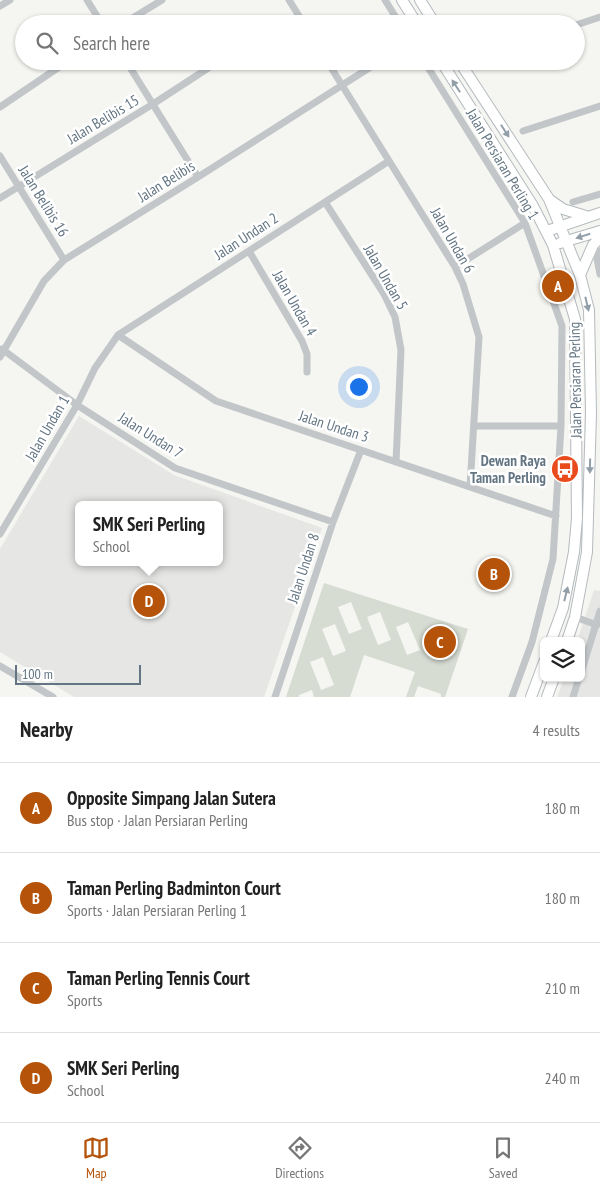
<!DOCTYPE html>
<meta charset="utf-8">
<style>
:root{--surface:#fff;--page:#f2f2f2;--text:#222;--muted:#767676;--line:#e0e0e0;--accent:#b45309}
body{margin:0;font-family:"PT Sans Narrow",sans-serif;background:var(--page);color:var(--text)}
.controls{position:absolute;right:15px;bottom:15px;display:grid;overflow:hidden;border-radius:8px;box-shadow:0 1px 4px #0004}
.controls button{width:45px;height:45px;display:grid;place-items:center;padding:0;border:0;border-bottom:1px solid var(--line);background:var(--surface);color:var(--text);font:25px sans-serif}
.scale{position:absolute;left:15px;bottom:12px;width:126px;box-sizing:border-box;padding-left:5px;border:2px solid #637583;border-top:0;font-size:14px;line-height:18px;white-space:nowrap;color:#637583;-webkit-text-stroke:4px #fff;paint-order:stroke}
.you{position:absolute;left:358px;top:386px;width:18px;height:18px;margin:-12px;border:4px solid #fff;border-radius:50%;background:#1a73e8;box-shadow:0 0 0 8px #1a73e833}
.badge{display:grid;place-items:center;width:32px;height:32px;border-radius:50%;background:var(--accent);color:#fff;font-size:16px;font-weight:700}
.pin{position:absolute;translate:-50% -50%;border:2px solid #fff;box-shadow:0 1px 5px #0006}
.popup{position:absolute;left:75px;top:501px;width:148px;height:65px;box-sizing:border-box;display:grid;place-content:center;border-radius:8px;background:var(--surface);filter:drop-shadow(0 1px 4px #0005);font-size:16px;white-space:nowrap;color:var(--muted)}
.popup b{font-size:19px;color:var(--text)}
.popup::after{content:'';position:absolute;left:50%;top:100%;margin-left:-10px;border:10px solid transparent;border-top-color:var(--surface)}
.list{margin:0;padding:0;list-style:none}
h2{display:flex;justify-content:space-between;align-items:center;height:65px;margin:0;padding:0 20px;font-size:21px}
h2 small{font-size:16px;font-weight:400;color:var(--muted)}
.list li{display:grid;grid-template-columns:32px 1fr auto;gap:15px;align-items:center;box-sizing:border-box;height:90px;padding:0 20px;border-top:1px solid var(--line)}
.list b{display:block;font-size:19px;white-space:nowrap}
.list p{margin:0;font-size:16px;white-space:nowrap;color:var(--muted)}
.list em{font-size:16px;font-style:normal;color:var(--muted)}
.icon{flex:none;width:28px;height:28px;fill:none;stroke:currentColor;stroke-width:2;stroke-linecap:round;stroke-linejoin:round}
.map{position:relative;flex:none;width:600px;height:697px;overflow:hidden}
.search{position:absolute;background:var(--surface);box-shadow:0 1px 4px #0004;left:15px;right:15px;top:15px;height:55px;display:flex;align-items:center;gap:12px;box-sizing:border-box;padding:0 18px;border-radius:28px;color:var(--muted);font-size:19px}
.sheet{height:425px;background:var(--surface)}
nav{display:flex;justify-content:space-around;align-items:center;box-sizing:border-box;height:70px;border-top:1px solid var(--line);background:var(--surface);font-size:14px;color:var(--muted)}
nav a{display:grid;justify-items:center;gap:2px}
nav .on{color:var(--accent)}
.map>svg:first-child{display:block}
</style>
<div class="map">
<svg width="600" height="697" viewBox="0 0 600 697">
<rect width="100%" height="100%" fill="#f5f5f1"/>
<path fill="#e6e7e5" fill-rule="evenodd" d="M 79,416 L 174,475 L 322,528 L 264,697 L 74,697 L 0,652 L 0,549 ZM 79,505 L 219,505 L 219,562 L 79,562 Z
M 594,590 L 600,591 L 600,697 L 557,697 L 564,678 L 581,678 L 581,641 L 577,641 Z"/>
<path fill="#d6dcd2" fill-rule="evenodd" d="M 324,583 L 468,629 L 445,697 L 441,697 L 441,694 L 418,686 L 414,697 L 406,697 L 415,672 L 364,655 L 350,697 L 314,697 L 312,690 L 299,695 L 299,697 L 286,697 ZM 351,602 L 362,629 L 349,634 L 338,607 ZM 380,612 L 391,640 L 378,645 L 367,617 ZM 408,622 L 420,650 L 407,655 L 396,627 ZM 335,624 L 346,651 L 333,656 L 322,629 ZM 323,657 L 334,685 L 321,690 L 310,662 Z"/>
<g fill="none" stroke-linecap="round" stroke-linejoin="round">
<defs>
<path id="secondary" d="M 402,0 L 417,24
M 420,0 L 435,24
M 441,61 L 533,206 L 553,245 L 575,319 L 577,518 L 574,552 L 563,608 L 551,641
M 459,61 L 549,199 L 580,275 L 589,310 L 591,413 L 587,552 L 575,617 L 567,641
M 550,200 L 563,209 L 586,216
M 547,231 L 600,213
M 560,243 L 600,231
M 580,275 L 593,245 L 600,238
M 531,697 L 544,662
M 547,697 L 554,678"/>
</defs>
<use href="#secondary" stroke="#b4babe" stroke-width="12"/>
<path stroke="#c2c6c9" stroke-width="7" d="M 87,0 L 102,24
M 289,0 L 304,24
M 385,0 L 400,24
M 0,6 L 10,0
M 131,19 L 162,0
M 576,25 L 600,17
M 126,61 L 198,177
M 327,61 L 455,267 L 463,284 L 479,337 L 470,487
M 424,61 L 525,223 L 562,326 L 561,426 L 553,559 L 532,642 L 512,697
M 0,107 L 68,61
M 523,131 L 600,106
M 0,156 L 64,260
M 0,198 L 153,104 L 219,61
M 325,202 L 384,294 L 395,317 L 401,350 L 396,462
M 573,202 L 600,194
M 249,251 L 302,341 L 307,354 L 307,372
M 600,251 L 596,254 L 600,274
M 455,267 L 525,223
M 118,335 L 216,401 L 556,516
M 2,349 L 77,405 L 175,468 L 333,522
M 0,357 L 44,281 L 64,260 L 198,177 L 380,61
M 474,426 L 561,426
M 0,534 L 77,405 L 95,368 L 118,335 L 389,161
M 575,617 L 597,625
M 0,666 L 53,697
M 581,673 L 600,611
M 275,697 L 333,522 L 361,450
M 573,697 L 579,678"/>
<use href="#secondary" stroke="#fff" stroke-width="10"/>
</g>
<defs><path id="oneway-solid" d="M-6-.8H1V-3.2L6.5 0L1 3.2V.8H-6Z" transform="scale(1.25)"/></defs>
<g fill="#929ea8">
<use href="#oneway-solid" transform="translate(456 86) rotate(-123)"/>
<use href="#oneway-solid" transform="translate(505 131) rotate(57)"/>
<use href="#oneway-solid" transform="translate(583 236) rotate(163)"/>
<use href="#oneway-solid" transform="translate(587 304) rotate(77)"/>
<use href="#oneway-solid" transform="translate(590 466) rotate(91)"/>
<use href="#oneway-solid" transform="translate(566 594) rotate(-76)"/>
</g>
<defs>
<symbol id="bus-disc" viewBox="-11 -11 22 22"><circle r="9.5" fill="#ea4b1c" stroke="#fff"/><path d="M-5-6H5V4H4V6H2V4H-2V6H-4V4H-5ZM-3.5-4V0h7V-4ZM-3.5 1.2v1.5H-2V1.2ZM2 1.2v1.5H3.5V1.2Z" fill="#fff"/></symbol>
</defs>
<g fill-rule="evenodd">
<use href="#bus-disc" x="549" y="453" width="32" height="32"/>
</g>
<g text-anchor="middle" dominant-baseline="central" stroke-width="5" stroke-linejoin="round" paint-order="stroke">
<g font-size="15" fill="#637583" stroke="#fff">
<text transform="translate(103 119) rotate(-31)">Jalan Belibis 15</text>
<text transform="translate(503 164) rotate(59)">Jalan Persiaran Perling 1</text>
<text transform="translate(166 181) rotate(-32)">Jalan Belibis</text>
<text transform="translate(44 201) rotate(58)">Jalan Belibis 16</text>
<text transform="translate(246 236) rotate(-33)">Jalan Undan 2</text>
<text transform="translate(453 240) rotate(60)">Jalan Undan 6</text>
<text transform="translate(386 277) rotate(60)">Jalan Undan 5</text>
<text transform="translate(295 303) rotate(60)">Jalan Undan 4</text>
<text transform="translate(575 380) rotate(-91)">Jalan Persiaran Perling</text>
<text transform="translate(334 426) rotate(18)">Jalan Undan 3</text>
<text transform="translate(47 428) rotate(-60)">Jalan Undan 1</text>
<text transform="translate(151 435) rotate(32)">Jalan Undan 7</text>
<text transform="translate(303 568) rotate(-72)">Jalan Undan 8</text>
</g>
<g font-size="15" font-weight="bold" fill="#637583" stroke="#fff" text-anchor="end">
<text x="546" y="460">Dewan Raya<tspan x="546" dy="17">Taman Perling</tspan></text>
</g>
</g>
</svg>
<div class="controls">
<button><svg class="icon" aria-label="layers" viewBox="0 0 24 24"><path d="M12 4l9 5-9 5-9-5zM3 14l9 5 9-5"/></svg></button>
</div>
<div class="scale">100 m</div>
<div class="you"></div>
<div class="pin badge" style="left:558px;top:286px">A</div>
<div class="pin badge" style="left:494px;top:574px">B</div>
<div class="pin badge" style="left:440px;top:642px">C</div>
<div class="pin badge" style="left:149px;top:601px">D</div>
<div class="popup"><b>SMK Seri Perling</b>School</div>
<div class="search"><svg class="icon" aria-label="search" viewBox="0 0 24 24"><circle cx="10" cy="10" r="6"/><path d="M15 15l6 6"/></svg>Search here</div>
</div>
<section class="sheet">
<h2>Nearby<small>4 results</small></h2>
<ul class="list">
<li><span class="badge">A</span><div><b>Opposite Simpang Jalan Sutera</b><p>Bus stop · Jalan Persiaran Perling</p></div><em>180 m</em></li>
<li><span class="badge">B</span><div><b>Taman Perling Badminton Court</b><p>Sports · Jalan Persiaran Perling 1</p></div><em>180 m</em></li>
<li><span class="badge">C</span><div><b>Taman Perling Tennis Court</b><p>Sports</p></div><em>210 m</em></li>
<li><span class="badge">D</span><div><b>SMK Seri Perling</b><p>School</p></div><em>240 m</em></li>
</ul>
</section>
<nav>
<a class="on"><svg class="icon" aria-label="map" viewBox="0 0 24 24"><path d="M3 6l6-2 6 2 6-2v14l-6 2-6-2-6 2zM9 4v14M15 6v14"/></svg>Map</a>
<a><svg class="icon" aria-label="directions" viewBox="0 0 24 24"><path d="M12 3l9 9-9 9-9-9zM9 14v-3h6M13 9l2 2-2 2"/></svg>Directions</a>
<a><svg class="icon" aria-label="saved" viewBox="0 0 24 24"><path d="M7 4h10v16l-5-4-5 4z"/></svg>Saved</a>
</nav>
